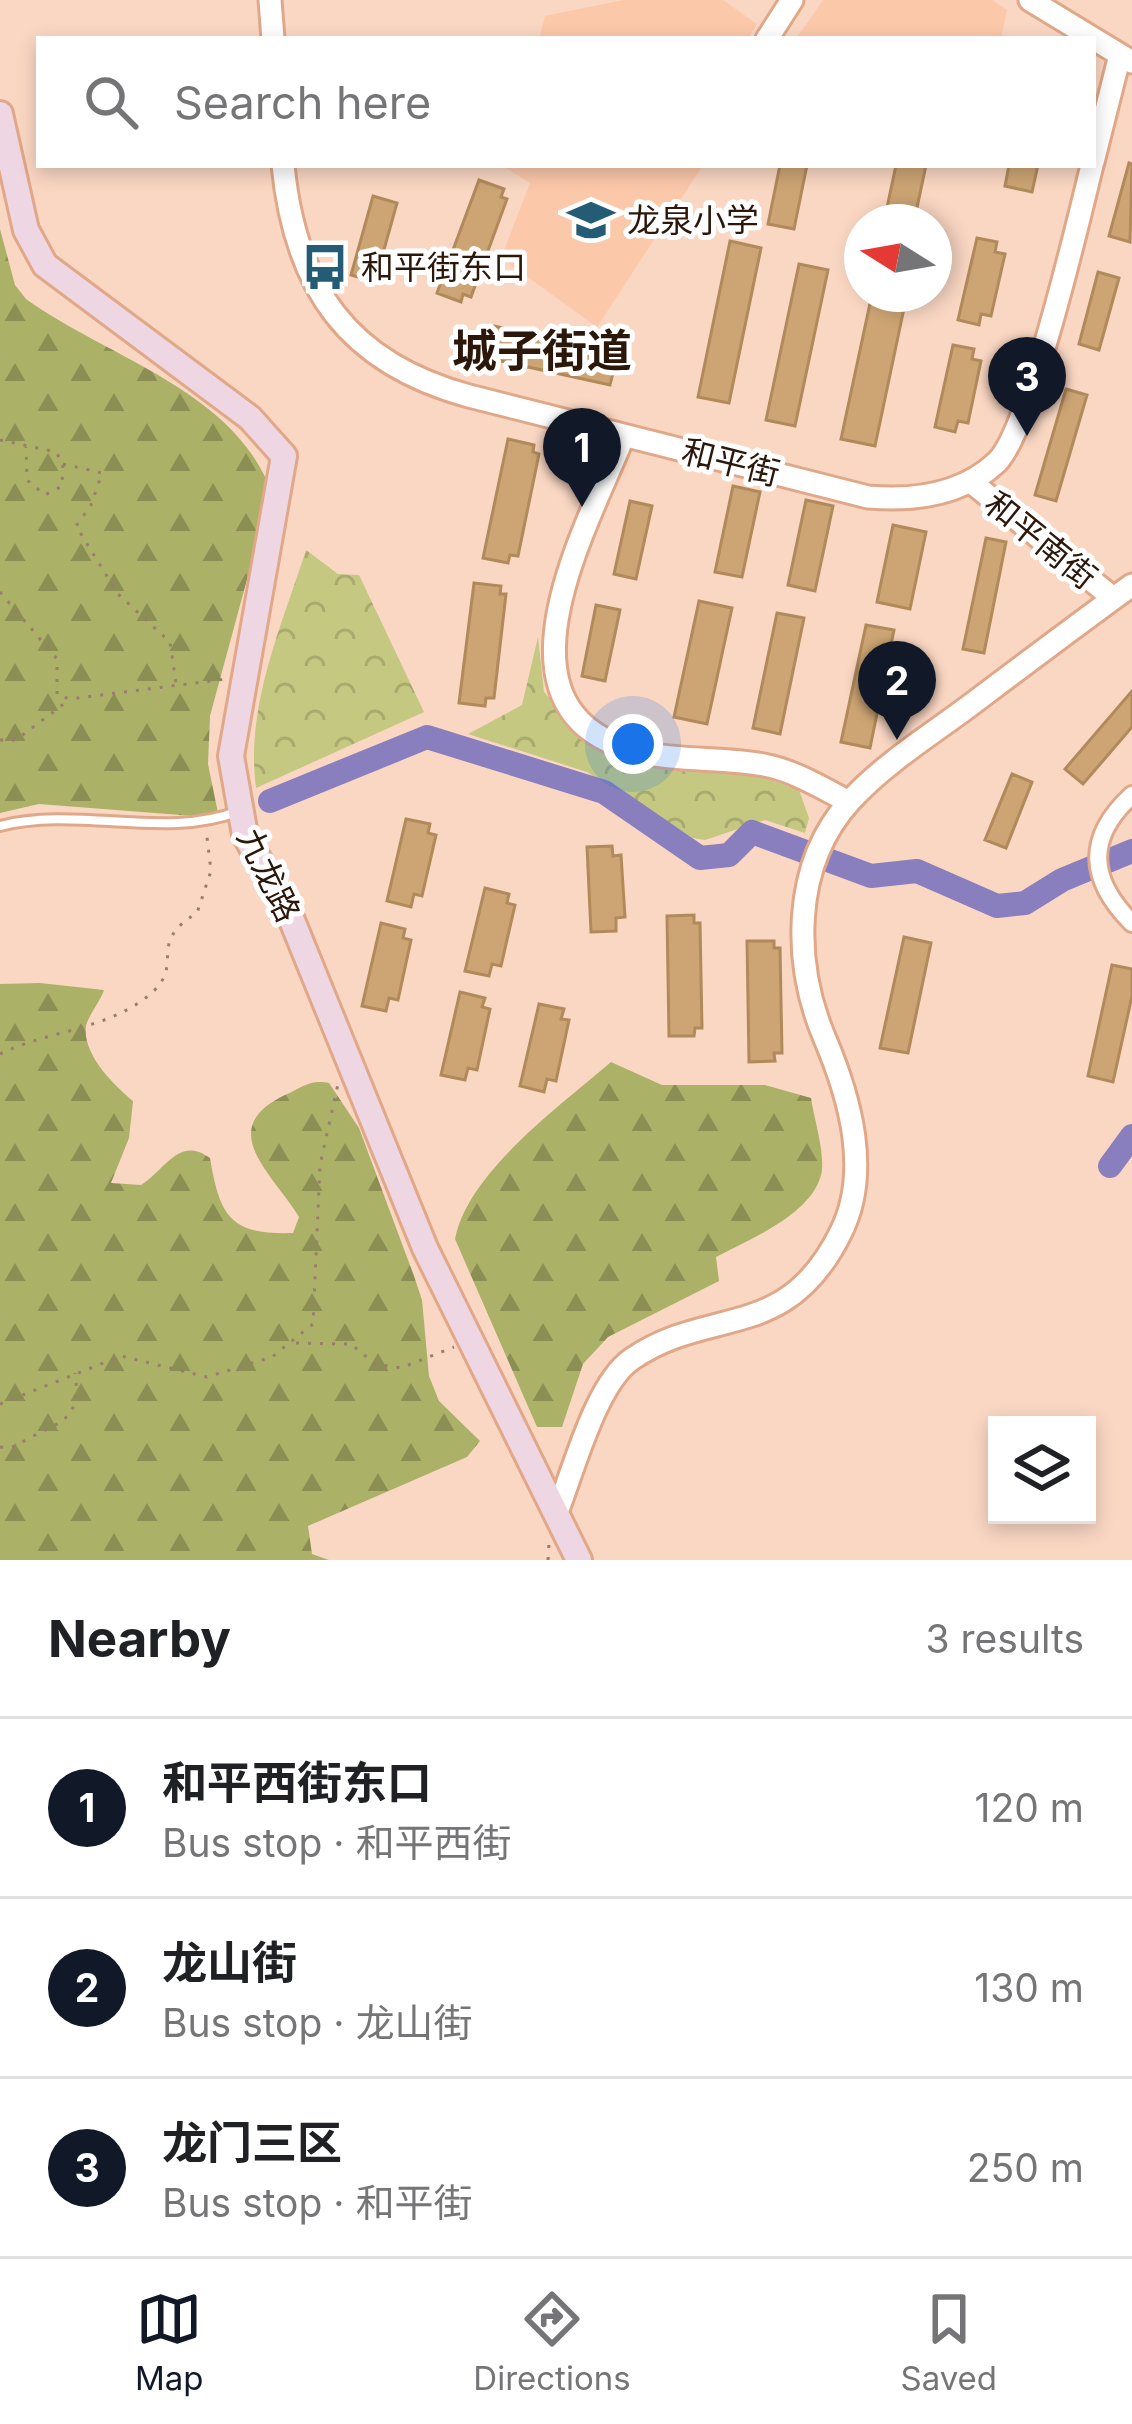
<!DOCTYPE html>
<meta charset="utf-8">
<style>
:root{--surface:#fff;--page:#f2f2f2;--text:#202124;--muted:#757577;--line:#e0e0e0;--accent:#111827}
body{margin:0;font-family:Inter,"Noto Sans SC",sans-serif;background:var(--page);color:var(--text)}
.controls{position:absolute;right:36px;bottom:36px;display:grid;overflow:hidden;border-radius:0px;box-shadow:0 6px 18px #0003}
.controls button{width:108px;height:108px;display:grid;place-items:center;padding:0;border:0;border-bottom:3px solid var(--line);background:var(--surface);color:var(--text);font:60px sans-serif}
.compass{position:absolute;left:844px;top:204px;width:108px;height:108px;border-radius:50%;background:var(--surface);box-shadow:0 6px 18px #0003;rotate:281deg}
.you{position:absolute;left:633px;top:744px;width:42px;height:42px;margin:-30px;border:9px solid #fff;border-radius:50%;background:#1a73e8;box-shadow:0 0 0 18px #1a73e833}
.badge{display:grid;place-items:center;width:78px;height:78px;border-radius:50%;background:var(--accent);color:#fff;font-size:39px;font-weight:700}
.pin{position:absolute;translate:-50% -99px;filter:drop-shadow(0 3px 6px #0008)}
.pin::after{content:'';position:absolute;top:63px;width:42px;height:36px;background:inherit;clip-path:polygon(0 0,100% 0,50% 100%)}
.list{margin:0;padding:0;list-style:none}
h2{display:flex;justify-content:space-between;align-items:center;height:156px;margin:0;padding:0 48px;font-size:51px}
h2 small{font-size:39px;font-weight:400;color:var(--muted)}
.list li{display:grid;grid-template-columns:78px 1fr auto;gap:36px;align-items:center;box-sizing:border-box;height:180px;padding:0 48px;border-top:3px solid var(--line)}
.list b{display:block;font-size:45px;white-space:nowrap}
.list p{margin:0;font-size:39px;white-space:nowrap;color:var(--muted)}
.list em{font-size:39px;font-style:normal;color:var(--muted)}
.icon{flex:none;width:66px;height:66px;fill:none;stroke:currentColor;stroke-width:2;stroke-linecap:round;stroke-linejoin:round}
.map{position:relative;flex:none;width:1132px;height:1560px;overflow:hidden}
.search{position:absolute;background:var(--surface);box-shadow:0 6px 18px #0003;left:36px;right:36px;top:36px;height:132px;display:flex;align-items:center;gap:30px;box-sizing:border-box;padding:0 42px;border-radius:0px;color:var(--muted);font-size:45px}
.sheet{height:696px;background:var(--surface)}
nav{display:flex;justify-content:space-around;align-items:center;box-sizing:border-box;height:168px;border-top:3px solid var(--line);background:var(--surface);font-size:33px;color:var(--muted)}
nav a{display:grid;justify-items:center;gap:6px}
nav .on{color:var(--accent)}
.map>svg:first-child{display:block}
</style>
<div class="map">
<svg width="1132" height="1560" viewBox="0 0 1132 1560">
<defs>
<pattern id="forest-firs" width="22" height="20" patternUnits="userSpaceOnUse" patternTransform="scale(3)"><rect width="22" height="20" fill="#acb168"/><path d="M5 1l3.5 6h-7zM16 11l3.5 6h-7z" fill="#8c8f54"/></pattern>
<pattern id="park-crowns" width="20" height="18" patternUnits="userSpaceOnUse" patternTransform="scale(3)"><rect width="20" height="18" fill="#c4c881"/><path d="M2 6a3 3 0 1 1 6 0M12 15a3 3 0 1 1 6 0" fill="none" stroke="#a9ab6e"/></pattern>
</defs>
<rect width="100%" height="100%" fill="#fad7c3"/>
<path fill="#fcc8aa" d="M 623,0 L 723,0 L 757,24 L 748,39 L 539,39 L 545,16 Z
M 823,0 L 992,0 L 1007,10 L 1001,39 L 796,39 Z
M 501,165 L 703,165 L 597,327 L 501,258 L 530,183 Z"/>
<path fill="url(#forest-firs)" d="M 0,229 L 15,285 L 26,299 C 106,357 234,390 271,491 L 210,716 L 208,764 L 219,818 L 39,804 L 0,813 Z
M 40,983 L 104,990 C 100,1002 88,1016 86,1026 C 82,1054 114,1085 133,1101 L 129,1138 L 111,1183 L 141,1185 C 165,1170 179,1135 210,1158 C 220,1217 230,1235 293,1233 L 299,1217 C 274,1175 213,1129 285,1095 C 303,1087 310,1079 329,1083 L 359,1128 L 414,1276 L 422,1300 L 429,1376 L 439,1401 L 480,1441 L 467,1457 L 308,1526 L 312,1554 L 329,1560 L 0,1560 L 0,984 Z
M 611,1062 L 662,1085 L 765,1085 L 811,1098 C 814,1119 826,1155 821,1175 C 811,1215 748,1240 716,1257 L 719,1281 L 608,1337 L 583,1364 L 562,1427 L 537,1427 L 455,1239 C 468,1172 560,1106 611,1062 Z"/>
<path fill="url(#park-crowns)" d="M 306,550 L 338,574 L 359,575 L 424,712 L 256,788 C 245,707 282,625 306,550 Z
M 538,637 L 544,692 L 575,724 L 629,760 L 735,768 L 799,790 L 809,818 L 805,833 L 765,820 L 705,840 L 693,838 L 587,772 L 468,734 L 522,705 Z"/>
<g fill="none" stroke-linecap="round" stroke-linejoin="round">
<path stroke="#897ebe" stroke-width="24" d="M 270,801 L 427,737 L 604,792 L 700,858 L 729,855 L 752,832 L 871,876 L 917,871 L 997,906 L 1025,903 L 1062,880 L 1132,851
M 1110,1166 L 1132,1136"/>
</g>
<path fill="#cda574" stroke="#b18a5b" stroke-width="3" d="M 1129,163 L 1132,164 L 1130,242 L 1109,236 Z
M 780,165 L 807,165 L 794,229 L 768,224 Z
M 896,165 L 926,165 L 914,222 L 884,222 Z
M 1009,165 L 1038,165 L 1032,192 L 1005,186 Z
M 479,180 L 504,189 L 501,197 L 507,199 L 471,297 L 463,294 L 461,302 L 437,293 Z
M 373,196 L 397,203 L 375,282 L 351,275 Z
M 977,238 L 997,242 L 995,252 L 1005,254 L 991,316 L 981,314 L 979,325 L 958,320 Z
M 730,241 L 761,248 L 729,403 L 698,397 Z
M 799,264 L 828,270 L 795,426 L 766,420 Z
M 1098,272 L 1119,278 L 1099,350 L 1079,344 Z
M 872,294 L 907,294 L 875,446 L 841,439 Z
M 494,326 L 618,353 L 610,385 L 487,358 Z
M 953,345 L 974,349 L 972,359 L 981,361 L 968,423 L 958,421 L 955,432 L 935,427 Z
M 1066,389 L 1087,395 L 1056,501 L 1035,495 Z
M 508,439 L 534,445 L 533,452 L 539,454 L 518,556 L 510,555 L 508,563 L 483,558 Z
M 733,486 L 760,492 L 742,577 L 715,572 Z
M 806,500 L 833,506 L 815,591 L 788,585 Z
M 630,501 L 652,506 L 636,579 L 614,574 Z
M 893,525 L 926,532 L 910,609 L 877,602 Z
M 986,538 L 1006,542 L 984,653 L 963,649 Z
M 474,583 L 501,586 L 500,594 L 506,594 L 494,698 L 486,698 L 485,706 L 459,703 Z
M 699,601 L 732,608 L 707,724 L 674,717 Z
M 596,605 L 620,610 L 605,681 L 582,676 Z
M 777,613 L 804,618 L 780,734 L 753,728 Z
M 866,625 L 894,630 L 870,748 L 841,742 Z
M 1132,691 L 1132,727 L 1083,784 L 1065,769 Z
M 1012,774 L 1032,782 L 1006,848 L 985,840 Z
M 406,819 L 430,824 L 428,833 L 436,835 L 422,896 L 414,894 L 411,907 L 387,901 Z
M 612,846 L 613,856 L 621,855 L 625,917 L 616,918 L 616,931 L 591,932 L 587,847 Z
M 485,888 L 509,894 L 507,903 L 515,905 L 501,966 L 492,964 L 489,976 L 465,971 Z
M 694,915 L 694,923 L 700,923 L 702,1028 L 695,1028 L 694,1036 L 669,1036 L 667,916 Z
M 381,923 L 405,929 L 403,938 L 411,940 L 398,1000 L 389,998 L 386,1011 L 362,1006 Z
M 904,937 L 931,943 L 908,1053 L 880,1048 Z
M 747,941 L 774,941 L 774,948 L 780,948 L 782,1053 L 774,1053 L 775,1061 L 749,1062 Z
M 1112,965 L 1132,969 L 1132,996 L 1113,1082 L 1088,1076 Z
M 460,992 L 485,998 L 482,1007 L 490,1009 L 477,1070 L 468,1068 L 465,1080 L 441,1075 Z
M 539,1004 L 564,1009 L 561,1019 L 569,1020 L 556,1081 L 547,1079 L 544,1092 L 520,1086 Z"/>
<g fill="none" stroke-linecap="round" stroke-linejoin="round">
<defs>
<path id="service" d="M 0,826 C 79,806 165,840 239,811"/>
<path id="minor" d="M 1132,795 C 1085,838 1089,880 1132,923"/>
<path id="tertiary" d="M 270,0 L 273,39
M 1030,0 L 1132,62
M 767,39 L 792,0
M 1093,162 L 1120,55
M 283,165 C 295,287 347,363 469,396 L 868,497 C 914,501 962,495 997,462 C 1029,431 1079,219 1092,165
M 624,435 C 588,526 481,711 636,751 C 678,762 722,757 764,765 C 795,771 822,788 849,802
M 970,481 L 1113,598
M 557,1512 C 573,1472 596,1383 632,1359 C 711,1305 786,1344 841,1232 C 871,1172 850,1098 825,1039 C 793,964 791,865 851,800 C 885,763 932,734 972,704 C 1025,664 1078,624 1132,585"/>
<path id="secondary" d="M 0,114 L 26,230 L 45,265 L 250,418 L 284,456 L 231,756 L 245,835 L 289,913 L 425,1248 L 579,1560"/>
</defs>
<use href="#service" stroke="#e0a888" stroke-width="14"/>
<use href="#minor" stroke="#e0a888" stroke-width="22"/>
<use href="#tertiary" stroke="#e0a888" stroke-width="27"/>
<use href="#secondary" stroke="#e0a888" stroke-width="30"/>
<path stroke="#9a7d6d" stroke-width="3" stroke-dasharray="3 9" stroke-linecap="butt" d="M 0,440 L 56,452 L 63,464 L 62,486 L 45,495 L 27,480 L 26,447
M 63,464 L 102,473 L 91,505 L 76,526 L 118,594 L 170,642 L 176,683
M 0,592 L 57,659 L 57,695 L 70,699 L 226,679
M 0,740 L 16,740 L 69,700
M 0,1054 C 46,1031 106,1030 148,996 C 188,964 144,945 197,913 L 211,871 L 206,829
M 296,1343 L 351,1344 L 375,1364 L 401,1368 L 454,1347
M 0,1404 L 121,1356 L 207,1377 L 272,1357 L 313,1324 L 320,1165 L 338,1084
M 0,1447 C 15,1449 15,1445 28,1439 C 60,1421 82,1421 75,1373
M 548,1560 L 549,1544"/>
<use href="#service" stroke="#fff" stroke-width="8"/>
<use href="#minor" stroke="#fff" stroke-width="16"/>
<use href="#tertiary" stroke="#fff" stroke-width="21"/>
<use href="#secondary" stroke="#eed7e2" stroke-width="24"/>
</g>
<defs>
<symbol id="school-bare" viewBox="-9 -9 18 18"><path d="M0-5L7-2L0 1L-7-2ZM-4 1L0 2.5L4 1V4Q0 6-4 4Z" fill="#245c76" stroke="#fff" stroke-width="2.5" paint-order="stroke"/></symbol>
<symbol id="bus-bare" viewBox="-9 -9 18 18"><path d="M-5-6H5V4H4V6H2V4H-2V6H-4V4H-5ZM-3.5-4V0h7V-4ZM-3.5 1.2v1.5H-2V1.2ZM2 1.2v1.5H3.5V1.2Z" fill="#245c76" stroke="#fff" stroke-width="2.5" paint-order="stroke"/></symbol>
</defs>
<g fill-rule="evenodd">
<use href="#school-bare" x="558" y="187" width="66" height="66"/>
<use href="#bus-bare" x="292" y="234" width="66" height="66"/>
</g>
<g text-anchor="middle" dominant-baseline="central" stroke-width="10" stroke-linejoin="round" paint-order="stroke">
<g font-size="33" fill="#2c170b" stroke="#fff" text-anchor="start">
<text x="627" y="220">龙泉小学</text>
<text x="361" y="267">和平街东口</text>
</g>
<g font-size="33" fill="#2c170b" stroke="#fff">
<text transform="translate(731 462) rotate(14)">和平街</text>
<text transform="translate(1041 540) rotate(39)">和平南街</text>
<text transform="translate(269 875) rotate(64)">九龙路</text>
</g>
<g font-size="45" font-weight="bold" fill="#2c170b" stroke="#fff">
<text x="542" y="350">城子街道</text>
</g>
</g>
</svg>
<div class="controls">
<button><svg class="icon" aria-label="layers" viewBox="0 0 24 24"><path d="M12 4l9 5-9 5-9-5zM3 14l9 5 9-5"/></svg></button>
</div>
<svg class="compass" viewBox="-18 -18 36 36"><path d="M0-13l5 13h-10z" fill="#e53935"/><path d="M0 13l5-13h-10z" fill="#757577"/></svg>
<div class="you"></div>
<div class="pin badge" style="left:582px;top:507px">1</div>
<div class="pin badge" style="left:897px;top:740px">2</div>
<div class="pin badge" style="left:1027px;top:436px">3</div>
<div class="search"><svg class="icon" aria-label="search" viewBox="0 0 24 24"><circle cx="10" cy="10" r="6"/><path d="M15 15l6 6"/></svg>Search here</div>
</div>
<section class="sheet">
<h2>Nearby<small>3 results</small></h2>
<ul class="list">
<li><span class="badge">1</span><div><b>和平西街东口</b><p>Bus stop · 和平西街</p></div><em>120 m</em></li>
<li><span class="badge">2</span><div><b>龙山街</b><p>Bus stop · 龙山街</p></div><em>130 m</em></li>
<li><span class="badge">3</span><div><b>龙门三区</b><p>Bus stop · 和平街</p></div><em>250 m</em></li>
</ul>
</section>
<nav>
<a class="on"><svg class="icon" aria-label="map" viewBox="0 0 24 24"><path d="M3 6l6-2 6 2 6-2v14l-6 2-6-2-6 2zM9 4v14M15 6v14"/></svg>Map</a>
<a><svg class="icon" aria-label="directions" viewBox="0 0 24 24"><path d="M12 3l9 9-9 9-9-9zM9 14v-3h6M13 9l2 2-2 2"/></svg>Directions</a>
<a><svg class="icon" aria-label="saved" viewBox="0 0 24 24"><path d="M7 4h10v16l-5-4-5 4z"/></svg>Saved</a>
</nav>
